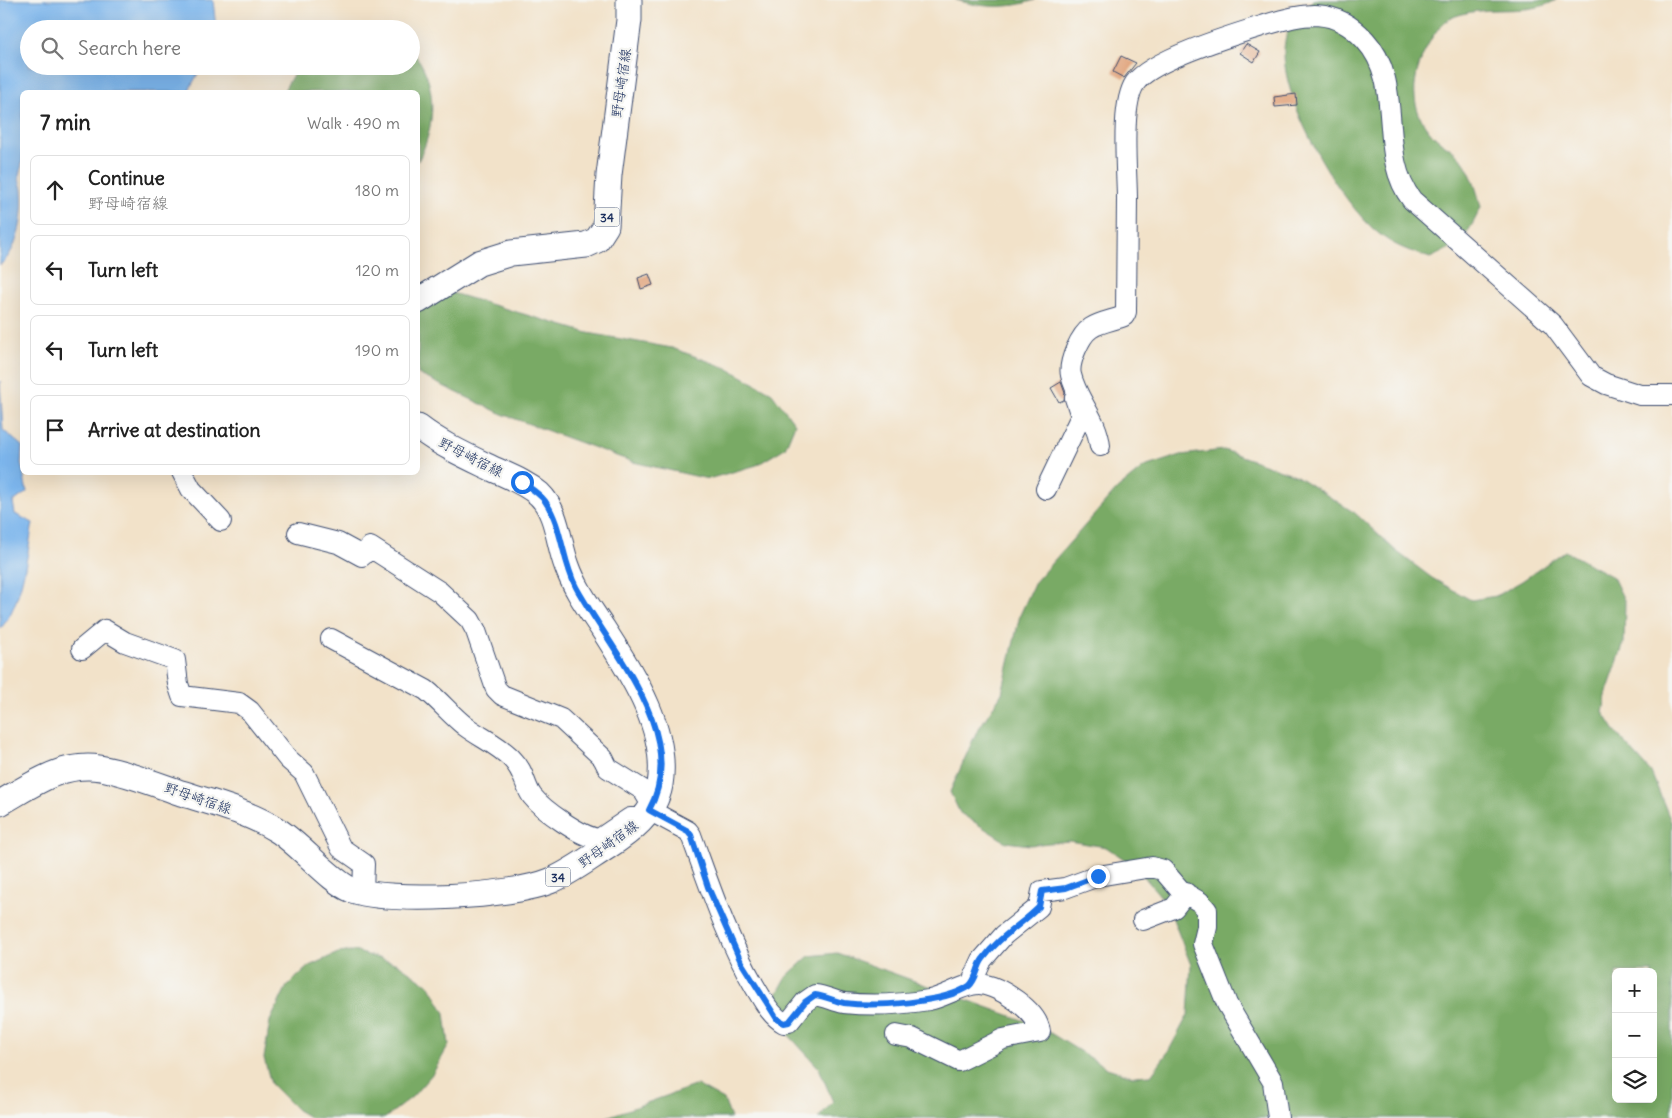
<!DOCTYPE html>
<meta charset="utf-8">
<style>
:root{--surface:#fff;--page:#f6f6f6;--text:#222;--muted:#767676;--line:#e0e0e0}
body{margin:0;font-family:Delius,"Klee One",sans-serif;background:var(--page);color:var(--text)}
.controls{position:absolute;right:15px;bottom:15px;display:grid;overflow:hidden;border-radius:8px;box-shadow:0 5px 20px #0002}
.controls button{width:45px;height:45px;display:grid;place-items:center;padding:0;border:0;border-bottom:1px solid var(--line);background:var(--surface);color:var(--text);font:25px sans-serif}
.stop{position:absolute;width:15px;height:15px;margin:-11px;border:4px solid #1a73e8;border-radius:50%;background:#fff}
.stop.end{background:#1a73e8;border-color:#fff;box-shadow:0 1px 5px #0008}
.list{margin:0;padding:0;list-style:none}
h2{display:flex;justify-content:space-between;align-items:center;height:65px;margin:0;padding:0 20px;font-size:21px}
h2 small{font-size:16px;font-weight:400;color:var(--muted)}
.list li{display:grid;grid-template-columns:32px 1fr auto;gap:15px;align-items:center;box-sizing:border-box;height:70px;margin:0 10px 10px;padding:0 10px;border:1px solid var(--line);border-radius:8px}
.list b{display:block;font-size:19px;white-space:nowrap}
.list p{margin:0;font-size:16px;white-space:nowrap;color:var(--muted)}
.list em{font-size:16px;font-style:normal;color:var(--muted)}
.icon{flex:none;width:28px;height:28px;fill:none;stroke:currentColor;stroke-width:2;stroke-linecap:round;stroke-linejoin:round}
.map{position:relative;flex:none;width:1672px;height:1118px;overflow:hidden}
.search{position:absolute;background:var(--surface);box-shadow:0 5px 20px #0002;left:20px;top:20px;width:400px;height:55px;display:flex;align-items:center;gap:12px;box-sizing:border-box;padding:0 18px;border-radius:28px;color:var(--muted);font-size:19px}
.panel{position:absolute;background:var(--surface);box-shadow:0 5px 20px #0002;left:20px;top:90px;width:400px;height:385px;border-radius:8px}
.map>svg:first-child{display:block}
</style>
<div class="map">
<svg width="1672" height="1118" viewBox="0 0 1672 1118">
<rect width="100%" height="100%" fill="#f6f6f2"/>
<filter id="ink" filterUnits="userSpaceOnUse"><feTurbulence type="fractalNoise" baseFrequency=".02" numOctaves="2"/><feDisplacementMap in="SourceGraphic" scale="10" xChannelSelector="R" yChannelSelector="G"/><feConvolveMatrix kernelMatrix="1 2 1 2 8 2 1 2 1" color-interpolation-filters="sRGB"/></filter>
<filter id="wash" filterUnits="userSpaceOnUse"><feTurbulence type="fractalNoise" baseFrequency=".0096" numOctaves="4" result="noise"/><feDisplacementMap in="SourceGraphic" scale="20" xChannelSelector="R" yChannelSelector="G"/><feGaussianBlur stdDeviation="1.12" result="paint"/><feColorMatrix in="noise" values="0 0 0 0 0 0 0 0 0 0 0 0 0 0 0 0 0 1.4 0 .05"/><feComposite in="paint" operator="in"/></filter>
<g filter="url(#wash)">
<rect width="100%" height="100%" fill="#f2e2c9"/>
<path fill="#79aa65" stroke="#4a6c62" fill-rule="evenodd" d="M 956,0 L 1035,0 C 1008,9 984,8 956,0 Z
M 1313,0 L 1556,0 C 1527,18 1482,2 1449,19 C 1438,25 1429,42 1424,53 C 1410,84 1410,114 1437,139 C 1444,145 1452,149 1458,155 C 1470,167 1477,190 1481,207 C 1467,237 1461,244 1430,258 C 1413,252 1396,247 1382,236 C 1340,206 1275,92 1285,41 C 1288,25 1303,11 1313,0 Z
M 411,50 C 439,80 436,127 418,161 L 418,92 L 283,92 L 298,66 L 411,66 Z
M 418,283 L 588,333 L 672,348 L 727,368 L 772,393 L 795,424 L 785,448 L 757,465 L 708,479 L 633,462 L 502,414 L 418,374 Z
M 1224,450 L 1295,475 L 1355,513 L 1396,551 L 1432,578 L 1471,600 L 1496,596 L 1522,581 L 1565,551 L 1613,577 L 1625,602 L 1624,643 L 1607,692 L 1603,712 L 1617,734 L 1651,772 L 1672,824 L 1672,1118 L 818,1118 L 833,1102 L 819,1068 L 785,1031 L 776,996 L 787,976 L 809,956 L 837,953 L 1039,1026 L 1107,1068 L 1132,1076 L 1151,1075 L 1168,1052 L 1188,1015 L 1191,965 L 1167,904 L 1136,867 L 1106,847 L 1069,841 L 1030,845 L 1006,842 L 960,813 L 950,792 L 976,733 L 1002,693 L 1020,615 L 1035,582 L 1117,489 L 1144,467 L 1181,455 ZM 1616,972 L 1653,972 L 1653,1099 L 1616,1099 Z
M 354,951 L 398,964 L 430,986 L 445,1013 L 449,1045 L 433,1073 L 412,1097 L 385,1118 L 311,1118 L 297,1110 L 271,1084 L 264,1058 L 270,1021 L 287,986 L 309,966 L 338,953 Z
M 697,1085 L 724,1100 L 731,1118 L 604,1118 Z"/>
<path fill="#7bb5ec" stroke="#4b72a5" d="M 0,0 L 213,0 L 216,29 L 29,29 L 29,66 L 202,66 L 188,92 L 22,92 C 22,116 24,139 22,162 C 22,167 19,172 19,177 C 19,182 22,186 22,191 C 24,214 19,250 0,265 Z
M 0,381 L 3,430 L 22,446 L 21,463 L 27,492 L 13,502 L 15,514 L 33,523 C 27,554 22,606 0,629 Z"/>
<g id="blocks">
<path fill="#e2a983" d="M 1246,44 L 1260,52 L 1254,62 L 1240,53 Z
M 1121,56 L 1136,63 L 1124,78 L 1113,72 Z
M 1296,94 L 1297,105 L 1275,107 L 1274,97 Z
M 649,274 L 653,285 L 641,289 L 638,278 Z
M 1061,382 L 1065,393 L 1064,400 L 1059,402 L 1051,388 Z"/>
</g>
</g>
<g filter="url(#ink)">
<use href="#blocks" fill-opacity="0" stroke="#3b4a6e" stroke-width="1"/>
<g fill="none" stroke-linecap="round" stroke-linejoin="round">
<defs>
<path id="minor" d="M 1100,446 C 1097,418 1077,401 1071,375 C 1068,363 1080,335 1091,328 C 1100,322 1114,320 1124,316 L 1126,312 C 1126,275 1127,237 1127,199 C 1127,172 1120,105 1135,83 C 1152,59 1236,34 1265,25 C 1304,13 1334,6 1365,40 C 1406,84 1376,154 1412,200 L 1553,325 L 1591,376 L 1606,384 L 1640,395 L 1672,395
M 182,472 L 191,489 L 221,521
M 1046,489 L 1081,416 L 1075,398
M 298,533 L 338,543 L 362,556 L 370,547 L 440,592 L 470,620 L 476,631 L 496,689 L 502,695 L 561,719 L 603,758 L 608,768 L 643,790 L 652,805
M 331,639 L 426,690 C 440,701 451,715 465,726 C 481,738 499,745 512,759 C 525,772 524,785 532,796 C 543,810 581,837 599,839 L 630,818 L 640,818
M 82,649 L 105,630 L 125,642 L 175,660 L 178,684 L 182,696 L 239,703 L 250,711 L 288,759 L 304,773 L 341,848 L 364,864 L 363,892
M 649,810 L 688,831 L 691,835 C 710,887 727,939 755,987 C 763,1000 770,1015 784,1023 L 789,1022 L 805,1002 L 815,995 C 825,996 834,1001 844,1003 C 871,1006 903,1004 929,1000 C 945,997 965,983 980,984 C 1000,986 1038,1011 1040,1032 L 1003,1039 L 959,1061 L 912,1038 L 896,1035
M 1143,920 L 1174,908 L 1186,893
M 971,984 L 982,960 L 1004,935 L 1039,907 L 1042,891 L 1065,888 L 1098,876 L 1152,867 L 1163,870 L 1181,891 L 1200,902 L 1207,910 L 1207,927 L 1203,944 L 1227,1004 L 1273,1082 L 1278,1118"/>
<path id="major" d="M 418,301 L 479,263 L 511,253 L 586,245 L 597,240 L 606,226 L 609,175 L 629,20 L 629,0
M 0,803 C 32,785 62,762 100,768 C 128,773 155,784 181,793 C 213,803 248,812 277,830 C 299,843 331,882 352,890 C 392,903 511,897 550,881 C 570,873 588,859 607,847 C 630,832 655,814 660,785 C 669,729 631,673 603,629 C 590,609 575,589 567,566 C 558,543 558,512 539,494 C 525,482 508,476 491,468 C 466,456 440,444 418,427"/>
</defs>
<use href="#minor" stroke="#3b4a6e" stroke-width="22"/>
<use href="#major" stroke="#3b4a6e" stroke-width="27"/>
<use href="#minor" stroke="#fff" stroke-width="20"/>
<use href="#major" stroke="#fff" stroke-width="25"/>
</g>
</g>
<g fill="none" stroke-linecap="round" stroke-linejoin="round" filter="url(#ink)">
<path stroke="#1a73e8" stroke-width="6" d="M 522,482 C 530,488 539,493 545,501 C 562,525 562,560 576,587 C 609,648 691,736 649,810 L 688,831 L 691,835 L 708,887 L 741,962 L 777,1019 L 784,1023 L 789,1022 L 805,1002 L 815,995 C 825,996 834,1001 844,1003 C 874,1007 945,1003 969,986 C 977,980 977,966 983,959 C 999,937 1021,925 1039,907 L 1042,891 L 1066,888 L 1098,876"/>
</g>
<g text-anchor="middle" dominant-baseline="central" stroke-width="4.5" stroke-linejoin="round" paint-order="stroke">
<g fill="#f6f6f2" stroke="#5d6b8a" stroke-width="1">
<rect x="594.5" y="207.5" width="25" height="19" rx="4"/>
<rect x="545.5" y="867.5" width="25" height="19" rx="4"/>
</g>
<g font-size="12" font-weight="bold" fill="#1b2f5e">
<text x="607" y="217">34</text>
<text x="558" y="877">34</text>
</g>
<g font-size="14" fill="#1b2f5e" stroke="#f6f6f2">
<text transform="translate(621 83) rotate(-82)">野母崎宿線</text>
<text transform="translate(471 457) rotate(27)">野母崎宿線</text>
<text transform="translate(198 798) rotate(19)">野母崎宿線</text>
<text transform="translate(608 844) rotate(-36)">野母崎宿線</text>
</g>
</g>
</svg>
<div class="controls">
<button>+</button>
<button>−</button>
<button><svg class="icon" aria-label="layers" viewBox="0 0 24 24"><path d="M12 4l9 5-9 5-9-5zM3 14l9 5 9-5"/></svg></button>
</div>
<div class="stop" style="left:522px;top:482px"></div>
<div class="stop end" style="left:1098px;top:876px"></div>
<div class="search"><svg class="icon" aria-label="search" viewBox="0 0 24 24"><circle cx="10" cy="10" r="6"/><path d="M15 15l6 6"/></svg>Search here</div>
<section class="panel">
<h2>7 min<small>Walk · 490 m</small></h2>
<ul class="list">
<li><svg class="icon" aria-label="ahead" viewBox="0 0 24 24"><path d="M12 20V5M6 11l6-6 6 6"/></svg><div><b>Continue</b><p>野母崎宿線</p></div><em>180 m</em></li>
<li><svg class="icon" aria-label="left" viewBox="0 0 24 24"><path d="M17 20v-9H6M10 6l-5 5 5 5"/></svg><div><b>Turn left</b></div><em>120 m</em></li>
<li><svg class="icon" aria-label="left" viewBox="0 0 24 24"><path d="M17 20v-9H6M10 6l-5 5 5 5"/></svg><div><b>Turn left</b></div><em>190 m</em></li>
<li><svg class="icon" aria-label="arrive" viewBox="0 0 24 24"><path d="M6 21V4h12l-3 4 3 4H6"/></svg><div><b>Arrive at destination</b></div></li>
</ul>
</section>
</div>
